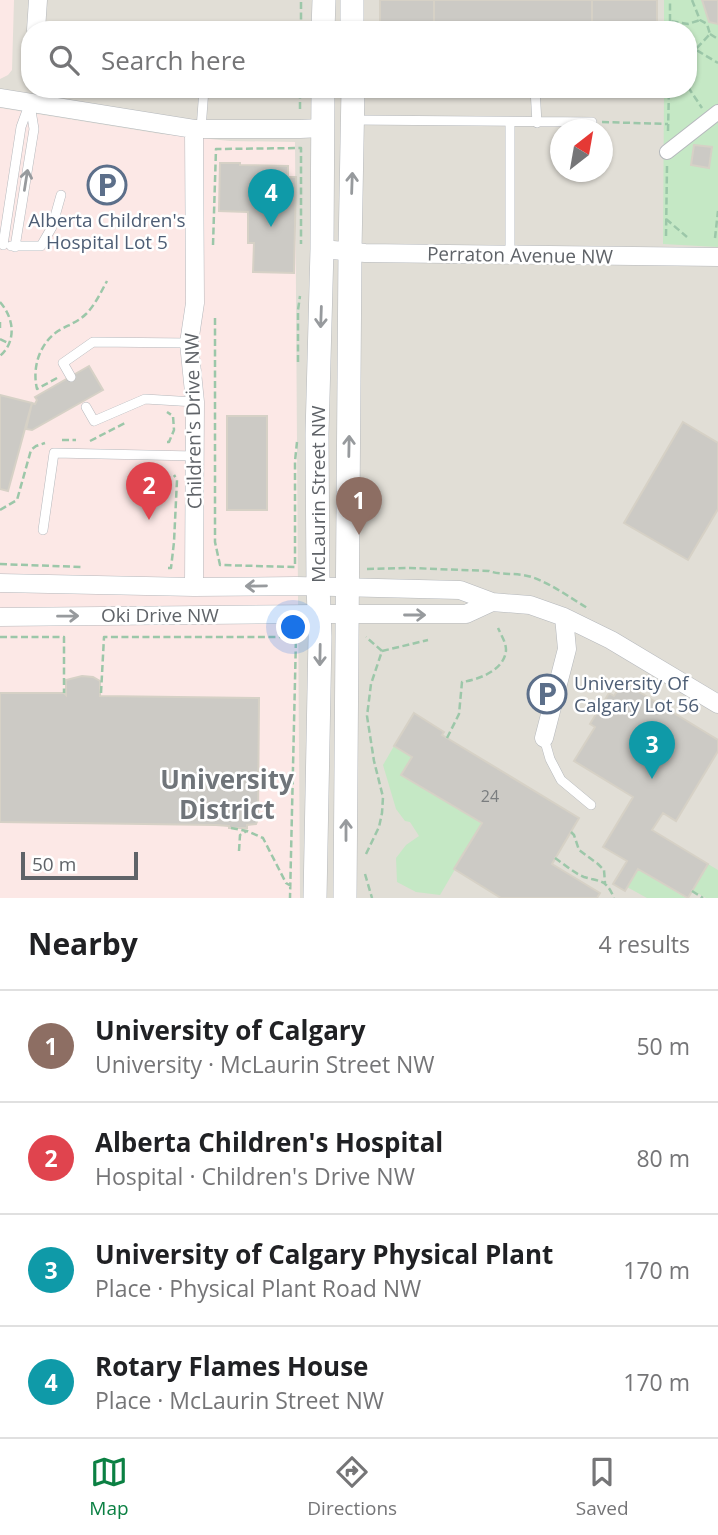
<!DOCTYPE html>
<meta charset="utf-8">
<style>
:root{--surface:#fff;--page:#f2f2f2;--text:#202124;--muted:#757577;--line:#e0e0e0;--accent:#0b8043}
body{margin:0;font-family:"Open Sans",sans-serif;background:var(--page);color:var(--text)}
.compass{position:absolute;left:550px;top:119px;width:63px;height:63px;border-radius:50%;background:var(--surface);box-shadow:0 2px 5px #0004;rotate:31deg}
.scale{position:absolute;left:21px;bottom:18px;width:117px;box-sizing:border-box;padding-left:7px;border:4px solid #5f6368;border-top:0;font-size:19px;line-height:24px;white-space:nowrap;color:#5f6368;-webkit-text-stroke:5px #fff;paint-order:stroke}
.you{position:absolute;left:294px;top:628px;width:24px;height:24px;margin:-18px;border:5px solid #fff;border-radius:50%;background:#1a73e8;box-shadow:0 0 0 10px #1a73e833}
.badge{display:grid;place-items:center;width:46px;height:46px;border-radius:50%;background:var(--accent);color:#fff;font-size:23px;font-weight:700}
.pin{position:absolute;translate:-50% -58px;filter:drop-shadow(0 2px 4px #0008)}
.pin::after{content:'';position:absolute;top:37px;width:24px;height:21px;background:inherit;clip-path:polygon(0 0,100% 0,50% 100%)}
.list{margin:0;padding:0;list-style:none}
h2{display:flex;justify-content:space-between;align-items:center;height:91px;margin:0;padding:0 28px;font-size:30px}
h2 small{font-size:23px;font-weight:400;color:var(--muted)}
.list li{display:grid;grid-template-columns:46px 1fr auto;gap:21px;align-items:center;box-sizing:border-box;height:112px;padding:0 28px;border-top:2px solid var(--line)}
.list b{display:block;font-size:26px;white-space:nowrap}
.list p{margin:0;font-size:23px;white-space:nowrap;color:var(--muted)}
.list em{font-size:23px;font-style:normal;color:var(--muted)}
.icon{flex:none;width:38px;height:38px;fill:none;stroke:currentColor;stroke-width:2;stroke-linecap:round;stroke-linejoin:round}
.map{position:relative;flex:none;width:718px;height:898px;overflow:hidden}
.search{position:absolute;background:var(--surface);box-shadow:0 2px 5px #0004;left:21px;right:21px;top:21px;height:77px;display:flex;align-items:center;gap:18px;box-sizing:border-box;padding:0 24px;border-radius:28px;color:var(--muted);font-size:26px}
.sheet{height:539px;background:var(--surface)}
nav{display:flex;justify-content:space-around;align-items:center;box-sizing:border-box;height:98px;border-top:2px solid var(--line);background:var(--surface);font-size:19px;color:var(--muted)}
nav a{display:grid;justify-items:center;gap:4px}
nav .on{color:var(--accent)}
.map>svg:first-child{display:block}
</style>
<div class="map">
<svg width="718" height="898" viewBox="0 0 718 898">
<rect width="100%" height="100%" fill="#f1efe8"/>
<path fill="#e1ded6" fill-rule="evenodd" d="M 0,0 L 718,0 L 718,898 L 0,898 ZM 30,30 L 688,30 L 688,89 L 30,89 ZM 560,130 L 602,130 L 602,172 L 560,172 Z"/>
<path fill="#fce8e6" d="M 0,0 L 14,0 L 12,70 L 8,75 L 0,79 Z
M 0,108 L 161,134 L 230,141 L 295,142 L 300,898 L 0,898 Z"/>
<path fill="#c5e8c5" d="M 664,0 L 702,0 L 709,22 L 718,24 L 718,247 L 663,244 L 664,89 L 688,89 L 688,30 L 664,30 Z
M 394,746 L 412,757 L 402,775 L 482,823 L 440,895 L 416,892 L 397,882 L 396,858 L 406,845 L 419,836 L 410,822 L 405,821 L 396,809 L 383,765 Z
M 708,864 L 718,870 L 718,898 L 706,898 L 692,890 Z
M 638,869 L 686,898 L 647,898 L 627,887 Z"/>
<path fill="#cccac5" stroke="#d6d1c6" stroke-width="2" d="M 380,0 L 657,0 L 657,30 L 380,30 Z
M 434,0 L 592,0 L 592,30 L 430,30 L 434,29 Z
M 702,0 L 718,0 L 718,24 L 709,22 Z
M 694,145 L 712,147 L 709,168 L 691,165 Z
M 220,163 L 240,163 L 240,165 L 288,166 L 288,177 L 296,177 L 294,273 L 253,272 L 254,243 L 248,243 L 248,212 L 219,211 Z
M 89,366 L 103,390 L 32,430 L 26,429 L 32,403 L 35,404 L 37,400 L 35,397 Z
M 0,395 L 32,403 L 8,491 L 0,489 Z
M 227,416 L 267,416 L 267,510 L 227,510 Z
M 683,422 L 718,443 L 718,509 L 688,560 L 624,523 Z
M 82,676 L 93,677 L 100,681 L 100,696 L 259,698 L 258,819 L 256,824 L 247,825 L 247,828 L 229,828 L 229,826 L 216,825 L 0,822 L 0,693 L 64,693 L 66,695 L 66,680 Z
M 623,682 L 718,740 L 718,751 L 676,821 L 663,813 L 652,830 L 708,864 L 688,898 L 638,869 L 625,891 L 613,884 L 627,861 L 603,847 L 633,797 L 574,761 L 595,727 L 590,724 L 609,693 L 614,696 Z
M 414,713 L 444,732 L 442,735 L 579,818 L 552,864 L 600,893 L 597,898 L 501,898 L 454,869 L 482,823 L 401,775 L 412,757 L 394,746 Z"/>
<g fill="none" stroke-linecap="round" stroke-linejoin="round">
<defs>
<path id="service" d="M 535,89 L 537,123
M 353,120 L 592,122
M 201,129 L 204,89
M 3,245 L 21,127 L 29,105
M 11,246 L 41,246 L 52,227 L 61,195
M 15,247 L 34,129 L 30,104
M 510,255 L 510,122
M 71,377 L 63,363 L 93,342 L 189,343
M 86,407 L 94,421 L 145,399 L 195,402
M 43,530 L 54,453 L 195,456
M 544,738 L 550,759 L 561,780 L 591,805"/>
<path id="pedestrian" d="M 667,152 L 718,112"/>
<path id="minor" d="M 36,30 L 38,0
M 0,98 L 194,129 L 300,129 L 322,128
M 322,249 L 365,253 L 718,257
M 0,583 L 194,587 L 296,586 L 460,590 L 492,602 L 530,605 L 564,617 L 611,640 L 718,704
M 194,587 L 195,402 L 189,343 L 195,303 L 194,129
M 0,617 L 319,614 L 466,614 L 492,602
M 544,738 L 567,649 L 564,617"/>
<path id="tertiary" d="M 352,0 L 352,30
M 323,30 L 324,0
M 315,898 L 320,637 L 318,586 L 317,434 L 322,249 L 323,89
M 345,898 L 350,251 L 353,89"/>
</defs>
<use href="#service" stroke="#b5b8bc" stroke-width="10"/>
<use href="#pedestrian" stroke="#b5b8bc" stroke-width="16"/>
<use href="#minor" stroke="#b5b8bc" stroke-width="19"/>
<use href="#tertiary" stroke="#b5b8bc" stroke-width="24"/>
<path stroke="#9cc7a9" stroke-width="2.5" stroke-dasharray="7 3.5" stroke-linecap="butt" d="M 692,0 L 700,20 L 707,24 L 710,34 L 696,49
M 670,21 L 670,0
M 301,30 L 301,0
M 670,30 L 670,21 L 688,24 L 700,20
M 710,34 L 718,39
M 688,45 L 718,63
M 688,87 L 702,108
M 300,109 L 300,89
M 602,122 L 668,124
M 668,131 L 669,89
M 666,219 L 687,237
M 666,236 L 667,166
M 715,238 L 718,211
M 213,245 L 216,149 L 301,148 L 301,244
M 0,302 C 14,318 17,341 0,356
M 215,318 L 215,542 L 220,565 L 295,567 L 295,461 L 297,442
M 0,322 L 0,328
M 0,339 L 10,344
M 298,362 L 298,310 L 300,296
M 57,378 L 37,389 C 32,368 39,344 58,331 C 68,325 78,322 86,314 C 95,305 101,292 107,281
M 62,440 L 76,440
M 90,441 L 125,423
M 167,442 L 169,442 L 174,430 L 173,416 L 167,412
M 0,510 L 17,500 L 31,450 L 36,446 L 45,443
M 0,564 L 81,567
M 168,568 L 171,568 L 174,542 L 177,480 L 174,475
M 367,569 L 410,568 L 489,571 C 500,575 511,573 523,575 C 544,578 570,598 589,609
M 0,637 L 64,637 L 64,693
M 382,651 L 428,640
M 101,693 L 104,637 L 296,637 L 290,898
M 447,738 L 459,714 L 462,682 C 478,680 505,670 506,650 C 506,642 501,635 498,628
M 231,828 L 247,831 L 263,838 L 286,883 L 291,886
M 571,832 L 574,835 L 579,850 L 598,864 L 604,870 L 605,883
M 239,851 L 240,835 L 247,831
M 366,854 L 379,827 L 382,813 L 383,797 L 374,761 L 367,716 L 371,684 L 382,651 L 366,637
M 555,858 C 564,864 574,873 584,877 C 601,882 606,879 614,898
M 365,874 L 372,898
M 692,891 L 703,898"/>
<use href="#service" stroke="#fff" stroke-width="9"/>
<use href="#pedestrian" stroke="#fff" stroke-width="14"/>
<use href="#minor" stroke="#fff" stroke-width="18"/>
<use href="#tertiary" stroke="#fff" stroke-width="23"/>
</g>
<defs><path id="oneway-shaft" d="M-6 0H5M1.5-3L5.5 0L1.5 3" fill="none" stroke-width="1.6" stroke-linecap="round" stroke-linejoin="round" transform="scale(1.75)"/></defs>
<g stroke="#979a9d">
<use href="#oneway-shaft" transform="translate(26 180) rotate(-81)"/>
<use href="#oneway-shaft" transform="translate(352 183) rotate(-88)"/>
<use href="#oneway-shaft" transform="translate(321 317) rotate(92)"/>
<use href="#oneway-shaft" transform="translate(349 446) rotate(-89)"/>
<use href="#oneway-shaft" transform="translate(256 586) rotate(179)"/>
<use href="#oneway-shaft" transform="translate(415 615)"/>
<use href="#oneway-shaft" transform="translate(68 616) rotate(-1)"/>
<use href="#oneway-shaft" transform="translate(320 655) rotate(91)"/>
<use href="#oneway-shaft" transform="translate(346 830) rotate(-90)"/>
</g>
<defs>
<symbol id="parking-ring" viewBox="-11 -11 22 22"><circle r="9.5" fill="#fff" stroke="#5c6f8a" stroke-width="1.5"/><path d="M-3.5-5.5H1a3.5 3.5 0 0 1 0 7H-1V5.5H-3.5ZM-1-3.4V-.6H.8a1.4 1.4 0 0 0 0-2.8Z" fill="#5c6f8a"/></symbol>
</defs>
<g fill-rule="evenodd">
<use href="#parking-ring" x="85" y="163" width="44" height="44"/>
<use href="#parking-ring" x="525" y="672" width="44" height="44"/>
</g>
<g text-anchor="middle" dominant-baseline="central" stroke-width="5" stroke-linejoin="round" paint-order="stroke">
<g font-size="16" fill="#7a7d7f">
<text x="490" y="796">24</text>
</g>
<g font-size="19" fill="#4e5e75" stroke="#fff">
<text x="107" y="220">Alberta Children's<tspan x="107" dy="22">Hospital Lot 5</tspan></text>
<text x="574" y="683" text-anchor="start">University Of<tspan x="574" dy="22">Calgary Lot 56</tspan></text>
</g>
<g font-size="19" fill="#5f6368" stroke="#fff">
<text transform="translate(520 255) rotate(1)">Perraton Avenue NW</text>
<text transform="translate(193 421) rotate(-91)">Children's Drive NW</text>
<text transform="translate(318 494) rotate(-90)">McLaurin Street NW</text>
<text x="160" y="615">Oki Drive NW</text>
</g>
<g font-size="26" font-weight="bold" fill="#70757a" stroke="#fff">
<text x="227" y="779">University<tspan x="227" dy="30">District</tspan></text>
</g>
</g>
</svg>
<svg class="compass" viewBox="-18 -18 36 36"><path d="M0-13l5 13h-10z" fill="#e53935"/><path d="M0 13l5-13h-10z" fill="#757577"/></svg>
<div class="scale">50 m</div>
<div class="you"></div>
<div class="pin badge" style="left:359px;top:535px;background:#8d6e63">1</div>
<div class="pin badge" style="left:149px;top:520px;background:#e0444e">2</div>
<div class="pin badge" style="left:652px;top:779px;background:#0f9aa8">3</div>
<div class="pin badge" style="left:271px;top:227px;background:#0f9aa8">4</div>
<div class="search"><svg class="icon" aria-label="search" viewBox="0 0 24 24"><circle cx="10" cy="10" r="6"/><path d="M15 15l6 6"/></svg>Search here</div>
</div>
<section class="sheet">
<h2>Nearby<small>4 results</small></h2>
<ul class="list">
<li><span class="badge" style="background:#8d6e63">1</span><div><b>University of Calgary</b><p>University · McLaurin Street NW</p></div><em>50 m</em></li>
<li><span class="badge" style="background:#e0444e">2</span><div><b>Alberta Children's Hospital</b><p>Hospital · Children's Drive NW</p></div><em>80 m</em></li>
<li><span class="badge" style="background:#0f9aa8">3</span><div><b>University of Calgary Physical Plant</b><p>Place · Physical Plant Road NW</p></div><em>170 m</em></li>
<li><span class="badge" style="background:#0f9aa8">4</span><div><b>Rotary Flames House</b><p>Place · McLaurin Street NW</p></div><em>170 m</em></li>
</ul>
</section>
<nav>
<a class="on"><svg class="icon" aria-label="map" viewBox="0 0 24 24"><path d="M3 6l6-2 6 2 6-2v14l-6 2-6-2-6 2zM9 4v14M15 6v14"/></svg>Map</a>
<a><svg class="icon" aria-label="directions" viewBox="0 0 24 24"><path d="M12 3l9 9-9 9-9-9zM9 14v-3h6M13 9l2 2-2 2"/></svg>Directions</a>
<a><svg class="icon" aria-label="saved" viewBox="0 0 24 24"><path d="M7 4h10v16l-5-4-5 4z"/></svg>Saved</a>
</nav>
